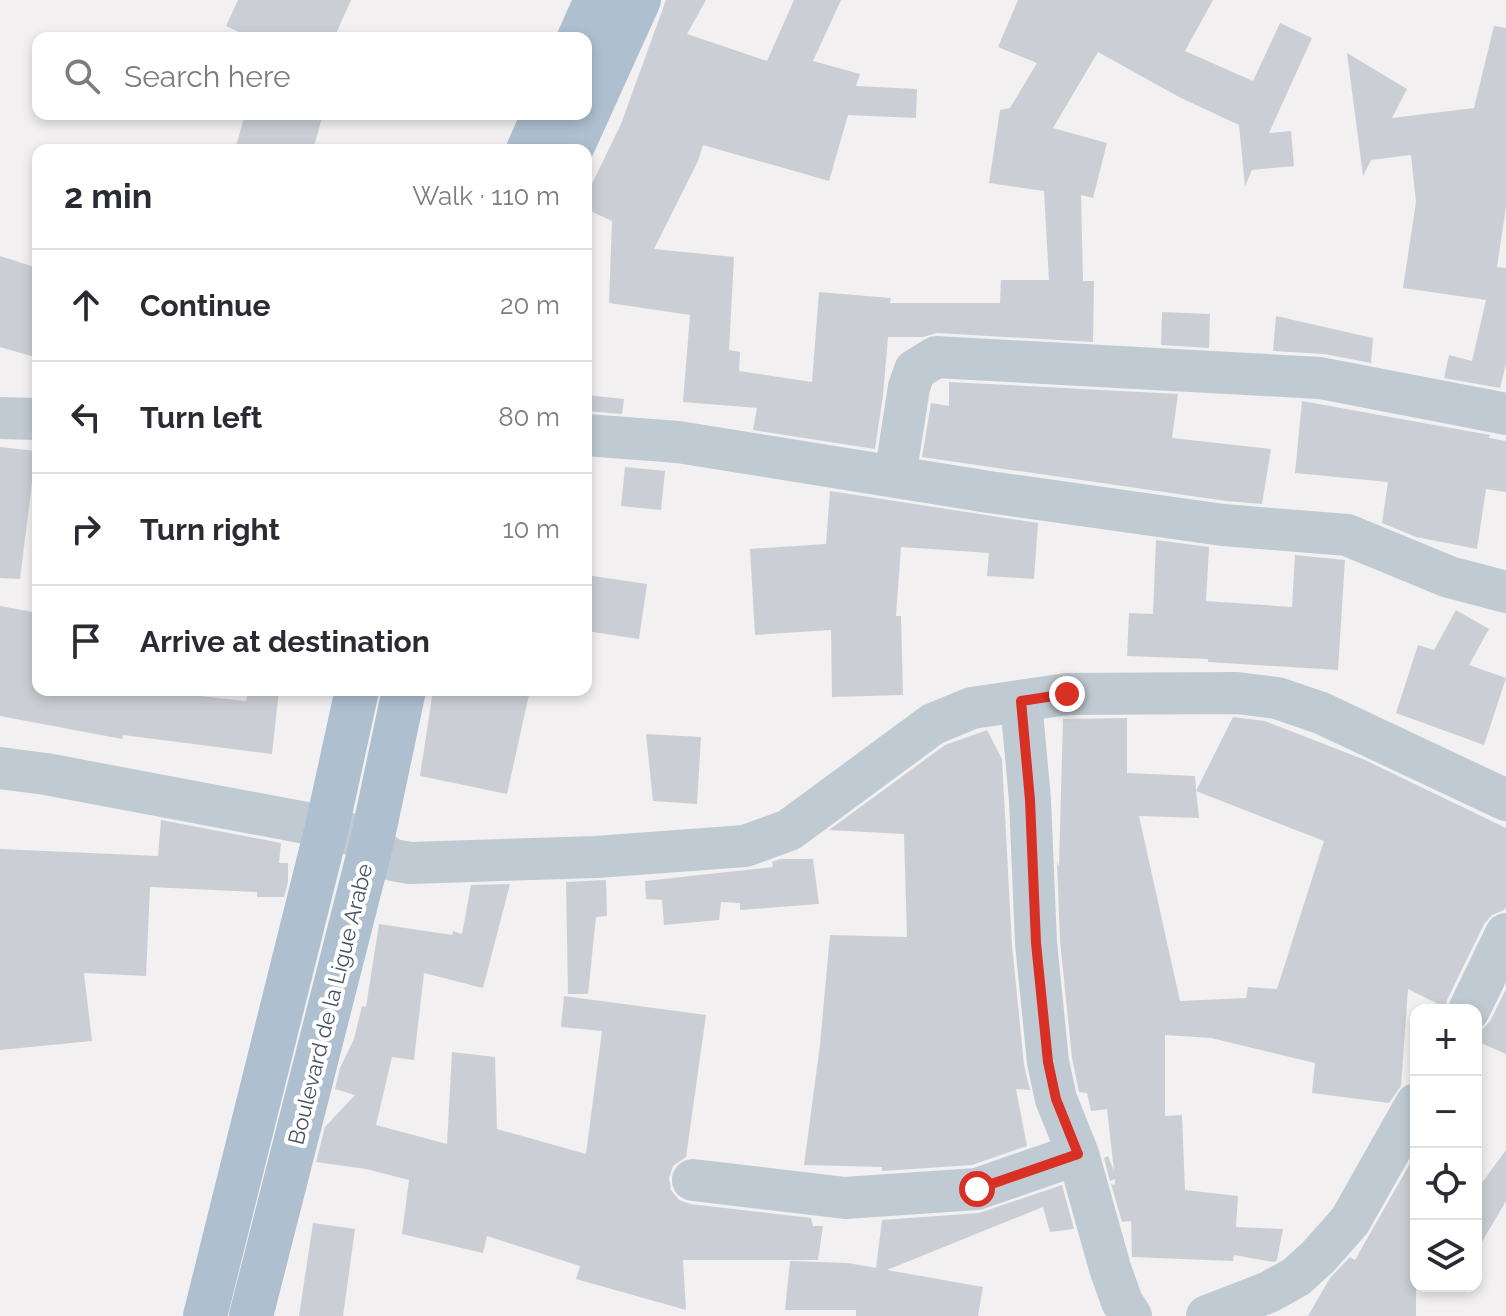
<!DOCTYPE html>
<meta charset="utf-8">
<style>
:root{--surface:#fff;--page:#f7f7f7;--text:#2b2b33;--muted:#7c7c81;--line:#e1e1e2}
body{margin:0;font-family:Raleway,sans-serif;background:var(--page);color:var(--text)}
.controls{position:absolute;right:24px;bottom:24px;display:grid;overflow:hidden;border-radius:16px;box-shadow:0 4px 12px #0003}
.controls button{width:72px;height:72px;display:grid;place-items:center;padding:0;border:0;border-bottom:2px solid var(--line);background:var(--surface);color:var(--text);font:40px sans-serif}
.stop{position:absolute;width:24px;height:24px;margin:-18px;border:6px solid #d93025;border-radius:50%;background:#fff}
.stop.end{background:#d93025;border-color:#fff;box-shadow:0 2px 8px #0008}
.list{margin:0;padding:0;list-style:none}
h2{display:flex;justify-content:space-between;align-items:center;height:104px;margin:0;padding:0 32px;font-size:34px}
h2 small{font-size:26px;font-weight:400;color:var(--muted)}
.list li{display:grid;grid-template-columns:52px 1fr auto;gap:24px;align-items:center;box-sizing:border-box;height:112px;padding:0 32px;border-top:2px solid var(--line)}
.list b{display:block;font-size:30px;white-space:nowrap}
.list em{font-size:26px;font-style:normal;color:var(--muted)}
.icon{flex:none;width:44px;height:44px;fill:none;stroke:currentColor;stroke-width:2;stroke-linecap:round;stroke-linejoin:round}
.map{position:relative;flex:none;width:1506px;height:1316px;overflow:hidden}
.search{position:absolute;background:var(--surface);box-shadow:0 4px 12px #0003;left:32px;top:32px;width:560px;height:88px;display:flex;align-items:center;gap:20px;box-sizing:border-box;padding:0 28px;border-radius:16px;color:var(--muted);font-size:30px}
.panel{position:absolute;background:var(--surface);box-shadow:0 4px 12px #0003;left:32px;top:144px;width:560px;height:552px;border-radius:16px}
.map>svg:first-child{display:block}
</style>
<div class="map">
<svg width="1506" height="1316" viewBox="0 0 1506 1316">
<rect width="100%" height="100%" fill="#f2f0f0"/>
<path fill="#cbcfd5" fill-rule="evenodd" d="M 238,0 L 351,0 L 334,38 L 252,38 L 226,26 Z
M 666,0 L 706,0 L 687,34 L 767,61 L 794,0 L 841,0 L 813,61 L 860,74 L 856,86 L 917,89 L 916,118 L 848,115 L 829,181 L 703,145 L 698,161 L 654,249 L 734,257 L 729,350 L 740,352 L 739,371 L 812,382 L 819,292 L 891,298 L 890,303 L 1000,303 L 1001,280 L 1049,280 L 1044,191 L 989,183 L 1000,110 L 1010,108 L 1037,63 L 998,47 L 1018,0 L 1213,0 L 1185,51 L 1253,81 L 1280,23 L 1312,38 L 1269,133 L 1291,131 L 1294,166 L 1252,170 L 1245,186 L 1239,125 L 1179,97 L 1098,52 L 1053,128 L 1107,143 L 1093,198 L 1081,195 L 1083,281 L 1094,281 L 1093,342 L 937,333 L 923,337 L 888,337 L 883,395 L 875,449 L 753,430 L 757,408 L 683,402 L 690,315 L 609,303 L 612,221 L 586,209 L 586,196 L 621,124 Z
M 1494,26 L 1506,28 L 1506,207 L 1497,267 L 1506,268 L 1506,364 L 1500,388 L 1444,378 L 1449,355 L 1472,361 L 1486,300 L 1403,288 L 1416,202 L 1411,155 L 1371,160 L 1363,176 L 1347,53 L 1407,89 L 1392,118 L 1474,108 Z
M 245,114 L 323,114 L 313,150 L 235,150 Z
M 0,256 L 38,268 L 38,358 L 0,347 Z
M 1162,312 L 1210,314 L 1209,348 L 1161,345 Z
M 1276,316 L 1373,338 L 1371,363 L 1324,354 L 1273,351 Z
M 949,382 L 1178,394 L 1172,438 L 1271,449 L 1262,504 L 1226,501 L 922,457 L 931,403 L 949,406 Z
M 586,395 L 624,399 L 622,414 L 586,411 Z
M 1302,401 L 1490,435 L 1489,438 L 1506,441 L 1506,492 L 1486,489 L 1477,549 L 1416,537 L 1382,523 L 1388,482 L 1295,473 Z
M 0,447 L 36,451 L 20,579 L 0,578 Z
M 625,467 L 665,471 L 661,510 L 621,506 Z
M 830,491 L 1038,523 L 1034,579 L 987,576 L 989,553 L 901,547 L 896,616 L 901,616 L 903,695 L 832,697 L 831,630 L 755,635 L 750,549 L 826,544 Z
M 1156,540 L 1209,547 L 1206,601 L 1292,607 L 1295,555 L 1345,560 L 1338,670 L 1208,662 L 1208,659 L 1127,656 L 1129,613 L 1153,614 Z
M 586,575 L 647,584 L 639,639 L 586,631 Z
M 0,606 L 38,613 L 38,690 L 145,690 L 246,701 L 249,690 L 279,690 L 272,754 L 123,735 L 122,739 L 0,716 Z
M 1456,610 L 1489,629 L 1469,665 L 1506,678 L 1484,745 L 1396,713 L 1418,645 L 1434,650 Z
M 433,690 L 530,690 L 507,794 L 420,776 Z
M 1233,717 L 1265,721 L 1365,760 L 1506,828 L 1506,907 L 1504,910 L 1492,915 L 1484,924 L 1447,1000 L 1446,1008 L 1408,989 L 1401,1086 L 1389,1103 L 1312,1093 L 1315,1063 L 1211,1038 L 1165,1035 L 1165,1116 L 1182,1115 L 1185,1190 L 1238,1196 L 1236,1227 L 1283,1229 L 1277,1260 L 1274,1262 L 1234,1255 L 1233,1261 L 1132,1257 L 1131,1221 L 1122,1222 L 1111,1184 L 1115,1185 L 1115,1179 L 1110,1181 L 1104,1158 L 1108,1156 L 1114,1171 L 1107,1109 L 1091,1111 L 1087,1093 L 1079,1092 L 1072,1058 L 1060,941 L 1057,862 L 1059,866 L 1063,719 L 1127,718 L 1127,773 L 1195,776 L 1196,791 ZM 1196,791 L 1324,841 L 1277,989 L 1248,987 L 1246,998 L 1180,1001 L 1139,816 L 1199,818 Z
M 987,730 L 1002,759 L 1012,945 L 1024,1065 L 1030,1090 L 1016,1089 L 1027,1146 L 972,1165 L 882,1171 L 882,1167 L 804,1165 L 820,1045 L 830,935 L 907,937 L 904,834 L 829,830 L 945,745 Z
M 646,734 L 701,737 L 697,804 L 653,801 Z
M 161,820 L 281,843 L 279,863 L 288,863 L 288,882 L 284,897 L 257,897 L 257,892 L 150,887 L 146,976 L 84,973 L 92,1041 L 0,1050 L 0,849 L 158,856 Z
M 780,859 L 813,859 L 819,904 L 740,910 L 740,903 L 721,902 L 719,920 L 664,925 L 662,900 L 646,899 L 645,881 L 773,867 L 772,862 Z
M 606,880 L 607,916 L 596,917 L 588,994 L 568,994 L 566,882 Z
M 510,884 L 483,988 L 424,973 L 414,1060 L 392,1057 L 376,1125 L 447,1144 L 452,1052 L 495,1057 L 497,1129 L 586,1154 L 602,1031 L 561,1027 L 564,996 L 706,1015 L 686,1157 L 673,1166 L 669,1178 L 671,1190 L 679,1200 L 690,1204 L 811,1218 L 813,1226 L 823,1226 L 818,1260 L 683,1260 L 686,1310 L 576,1279 L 580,1266 L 487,1236 L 483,1253 L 402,1234 L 409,1180 L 366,1169 L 316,1162 L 325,1127 L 355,1095 L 335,1089 L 340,1068 L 354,1039 L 362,1006 L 366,1007 L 379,924 L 452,935 L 453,931 L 462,934 L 471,885 Z
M 1506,989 L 1506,1054 L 1476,1041 L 1476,1032 L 1483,1029 L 1490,1021 Z
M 1506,1150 L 1506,1201 L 1476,1252 L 1476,1191 Z
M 1416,1153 L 1416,1316 L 1308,1316 L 1330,1278 L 1350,1257 L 1355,1260 Z
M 1062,1185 L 1074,1229 L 1050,1232 L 1043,1207 L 887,1270 L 983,1287 L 978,1316 L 856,1316 L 856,1310 L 785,1310 L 790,1261 L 848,1263 L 876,1268 L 882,1220 L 979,1213 Z
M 313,1223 L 355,1229 L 343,1316 L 299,1316 Z"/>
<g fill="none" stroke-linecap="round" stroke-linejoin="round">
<path stroke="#c0cad2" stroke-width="42" d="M 0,418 L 38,419
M 586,435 L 678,442 L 989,492 L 1223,525 L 1347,535 L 1449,577 L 1506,592
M 895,477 L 909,387 L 915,370 L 936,357 L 1320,378 L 1506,414
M 1021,701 L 1030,800 L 1036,943 L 1048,1062 L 1056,1099 L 1078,1154 L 1110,1268 L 1122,1302 L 1131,1316
M 0,768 L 46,774 L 327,827 L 372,841 L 381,853 L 393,860 L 410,863 L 596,857 L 745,846 L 789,830 L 933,724 L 972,708 L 1067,694 L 1237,693 L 1277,698 L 1321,713 L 1506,800
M 1469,1010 L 1506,934
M 693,1180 L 845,1198 L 977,1189 L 1078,1154
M 1207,1316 L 1269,1292 L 1296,1277 L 1318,1257 L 1350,1221 L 1416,1104"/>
<path stroke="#aebfd0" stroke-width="44" d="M 579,38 L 596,0
M 528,150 L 544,114
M 571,150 L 639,0
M 205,1316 L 327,827 L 357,690
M 251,1316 L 372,841 L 404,690"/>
</g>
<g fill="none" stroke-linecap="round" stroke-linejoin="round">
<path stroke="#d93025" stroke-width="10" d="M 977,1189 L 1078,1154 L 1056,1099 L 1048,1062 L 1036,943 L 1030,800 L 1021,701 L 1067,694"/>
</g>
<g text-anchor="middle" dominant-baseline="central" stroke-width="8" stroke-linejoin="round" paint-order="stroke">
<g font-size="22" fill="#46535e" stroke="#fff">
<text transform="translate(330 1004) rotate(-76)">Boulevard de la Ligue Arabe</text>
</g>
</g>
</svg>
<div class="controls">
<button>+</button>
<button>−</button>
<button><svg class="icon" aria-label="locate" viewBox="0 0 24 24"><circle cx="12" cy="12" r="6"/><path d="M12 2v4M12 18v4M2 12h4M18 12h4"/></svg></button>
<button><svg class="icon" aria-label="layers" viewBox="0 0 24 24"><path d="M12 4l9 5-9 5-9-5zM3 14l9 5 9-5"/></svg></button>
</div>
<div class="stop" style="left:977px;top:1189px"></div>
<div class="stop end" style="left:1067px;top:694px"></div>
<div class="search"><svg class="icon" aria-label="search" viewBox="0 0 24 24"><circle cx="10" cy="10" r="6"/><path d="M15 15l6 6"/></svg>Search here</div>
<section class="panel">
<h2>2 min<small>Walk · 110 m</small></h2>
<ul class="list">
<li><svg class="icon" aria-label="ahead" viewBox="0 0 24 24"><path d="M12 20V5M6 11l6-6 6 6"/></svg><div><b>Continue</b></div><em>20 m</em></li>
<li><svg class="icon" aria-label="left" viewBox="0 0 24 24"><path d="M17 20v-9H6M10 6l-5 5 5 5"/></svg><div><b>Turn left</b></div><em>80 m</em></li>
<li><svg class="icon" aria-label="right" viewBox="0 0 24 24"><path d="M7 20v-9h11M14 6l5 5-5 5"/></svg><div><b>Turn right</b></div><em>10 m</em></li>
<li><svg class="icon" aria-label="arrive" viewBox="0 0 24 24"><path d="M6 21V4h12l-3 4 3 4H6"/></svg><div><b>Arrive at destination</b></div></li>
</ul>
</section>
</div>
